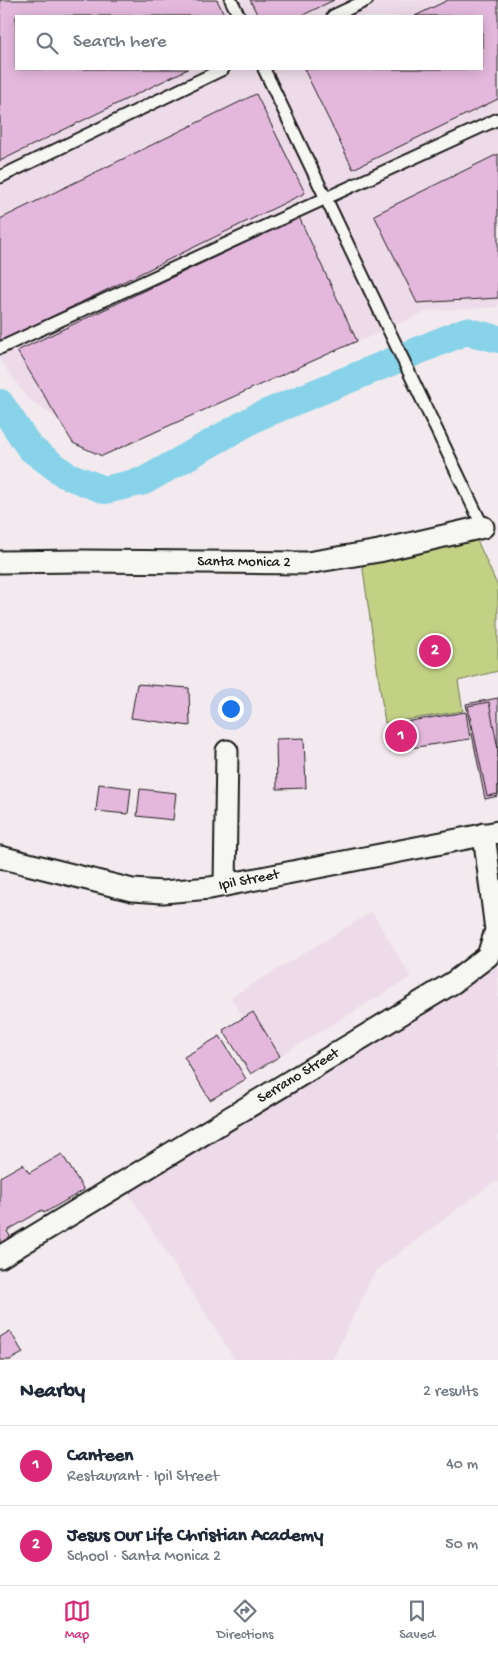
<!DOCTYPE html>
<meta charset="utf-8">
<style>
:root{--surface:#fff;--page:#f2f2f3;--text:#1f2937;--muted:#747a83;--line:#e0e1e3;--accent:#db2777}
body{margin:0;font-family:"Gochi Hand",sans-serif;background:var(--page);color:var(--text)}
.you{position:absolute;left:230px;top:708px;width:18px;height:18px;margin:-12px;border:4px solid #fff;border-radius:50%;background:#1a73e8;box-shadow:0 0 0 8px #1a73e833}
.badge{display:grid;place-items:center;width:32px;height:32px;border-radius:50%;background:var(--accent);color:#fff;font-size:16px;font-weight:700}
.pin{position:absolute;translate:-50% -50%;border:2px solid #fff;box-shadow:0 1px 5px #0006}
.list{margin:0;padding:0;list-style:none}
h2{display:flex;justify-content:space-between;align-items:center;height:65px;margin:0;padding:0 20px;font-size:21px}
h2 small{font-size:16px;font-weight:400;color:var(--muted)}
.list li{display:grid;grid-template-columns:32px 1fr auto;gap:15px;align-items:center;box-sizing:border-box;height:80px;padding:0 20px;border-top:1px solid var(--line)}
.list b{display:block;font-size:19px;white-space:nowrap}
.list p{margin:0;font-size:16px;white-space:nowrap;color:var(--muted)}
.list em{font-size:16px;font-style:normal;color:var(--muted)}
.icon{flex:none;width:28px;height:28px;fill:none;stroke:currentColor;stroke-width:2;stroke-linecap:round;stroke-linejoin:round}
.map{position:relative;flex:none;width:498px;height:1360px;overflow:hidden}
.search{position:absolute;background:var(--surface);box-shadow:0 2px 12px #0003;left:15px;right:15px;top:15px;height:55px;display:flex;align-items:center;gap:12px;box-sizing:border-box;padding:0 18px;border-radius:0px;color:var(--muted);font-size:19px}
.sheet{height:225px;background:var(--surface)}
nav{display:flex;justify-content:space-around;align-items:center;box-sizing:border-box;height:70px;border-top:1px solid var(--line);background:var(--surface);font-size:14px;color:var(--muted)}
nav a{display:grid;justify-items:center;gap:2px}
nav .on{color:var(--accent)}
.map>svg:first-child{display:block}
</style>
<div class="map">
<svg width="498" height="1360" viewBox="0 0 498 1360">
<rect width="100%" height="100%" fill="#f2eaee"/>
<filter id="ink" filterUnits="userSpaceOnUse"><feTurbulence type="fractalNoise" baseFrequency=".02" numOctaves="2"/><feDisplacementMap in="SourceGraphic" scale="10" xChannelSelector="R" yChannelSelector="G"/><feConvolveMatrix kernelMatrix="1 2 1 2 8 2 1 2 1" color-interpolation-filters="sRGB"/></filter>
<g filter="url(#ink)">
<path fill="#eedbe9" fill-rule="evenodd" d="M 0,0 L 498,0 L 498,307 L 428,311 L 129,442 L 86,437 L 28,399 L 0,360 ZM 16,16 L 482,16 L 482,69 L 16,69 Z
M 372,912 L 411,977 L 270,1062 L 231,997 Z
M 498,960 L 498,1183 L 494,1182 L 375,1271 L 332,1360 L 235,1360 L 126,1189 Z"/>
<path fill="#c3d185" stroke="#707650" d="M 477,540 L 498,587 L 498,671 L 458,681 L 463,711 L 385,723 L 362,563 Z"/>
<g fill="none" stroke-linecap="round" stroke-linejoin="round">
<path stroke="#88d3e9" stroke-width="28" d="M 0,403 L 30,448 L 66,475 L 105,490 L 144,481 L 257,417 L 466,331 L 498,339"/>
</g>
<path fill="#e4b8dd" stroke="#1c1c1c" d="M 0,0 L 217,0 L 225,16 L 16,16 L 16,69 L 188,69 L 0,161 Z
M 250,0 L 334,0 L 301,16 L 258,16 Z
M 448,0 L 498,0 L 498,99 L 353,169 L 304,69 L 482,69 L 482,16 L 415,16 Z
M 256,94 L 305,193 L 0,342 L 0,219 Z
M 498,154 L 498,298 L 417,303 L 374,215 Z
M 299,217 L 357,341 L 102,456 L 73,443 L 17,351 Z
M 137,684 L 189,688 L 190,726 L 131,718 Z
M 498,698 L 498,796 L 485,799 L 466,704 Z
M 489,702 L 498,749 L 498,794 L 487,796 L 468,706 Z
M 466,712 L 470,739 L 390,751 L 386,725 Z
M 304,738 L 306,788 L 277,789 L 276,739 Z
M 99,784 L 131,788 L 128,814 L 96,811 Z
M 140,789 L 176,793 L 173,820 L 137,816 Z
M 253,1012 L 280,1056 L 251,1074 L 223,1030 Z
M 220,1036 L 246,1079 L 210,1100 L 184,1057 Z
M 62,1154 L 84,1190 L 44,1213 L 42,1210 L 7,1231 L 11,1238 L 0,1244 L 0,1177 L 23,1164 L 29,1173 Z
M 10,1331 L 23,1353 L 10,1360 L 0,1360 L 0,1337 Z"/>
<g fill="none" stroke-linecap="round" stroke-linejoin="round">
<defs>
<path id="service" d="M 231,0 L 239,16
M 333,16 L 367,0
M 264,69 L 483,527
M 0,177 L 223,69
M 0,348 L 498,119"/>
<g id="minor">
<path id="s1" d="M 0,562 L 82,561 L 307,563 L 379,551 L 483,527"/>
<path id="s2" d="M 0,857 L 132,890 L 163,892 L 210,888 L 498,832"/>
<path d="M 225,885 L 227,751"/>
<path id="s3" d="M 0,1257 L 454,982 L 488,956 L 496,930 L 484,834"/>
</g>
</defs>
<use href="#service" stroke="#1c1c1c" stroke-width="15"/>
<use href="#minor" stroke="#1c1c1c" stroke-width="25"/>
<use href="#service" stroke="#f6f6f2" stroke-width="11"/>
<use href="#minor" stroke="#f6f6f2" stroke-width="21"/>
</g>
</g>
<g text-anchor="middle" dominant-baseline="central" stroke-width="4.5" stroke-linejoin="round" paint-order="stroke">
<g font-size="15" fill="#1c1c1c" stroke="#f6f6f2">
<text stroke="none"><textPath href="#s1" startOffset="244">Santa Monica 2</textPath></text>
<text stroke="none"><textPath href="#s2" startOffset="254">Ipil Street</textPath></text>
<text stroke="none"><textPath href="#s3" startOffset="349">Serrano Street</textPath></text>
</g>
</g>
</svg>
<div class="you"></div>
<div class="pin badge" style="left:401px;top:736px">1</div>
<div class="pin badge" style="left:435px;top:651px">2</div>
<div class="search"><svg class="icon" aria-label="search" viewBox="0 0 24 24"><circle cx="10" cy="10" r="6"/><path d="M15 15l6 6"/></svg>Search here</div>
</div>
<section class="sheet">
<h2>Nearby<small>2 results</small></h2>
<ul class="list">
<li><span class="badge">1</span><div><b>Canteen</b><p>Restaurant · Ipil Street</p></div><em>40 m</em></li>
<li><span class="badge">2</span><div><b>Jesus Our Life Christian Academy</b><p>School · Santa Monica 2</p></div><em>50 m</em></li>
</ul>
</section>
<nav>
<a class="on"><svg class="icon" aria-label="map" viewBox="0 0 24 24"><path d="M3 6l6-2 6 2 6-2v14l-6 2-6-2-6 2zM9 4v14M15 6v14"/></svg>Map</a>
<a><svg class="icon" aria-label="directions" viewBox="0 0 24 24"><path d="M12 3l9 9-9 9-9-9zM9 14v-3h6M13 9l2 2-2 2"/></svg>Directions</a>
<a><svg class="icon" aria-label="saved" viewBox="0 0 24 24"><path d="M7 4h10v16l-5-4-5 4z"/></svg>Saved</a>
</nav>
